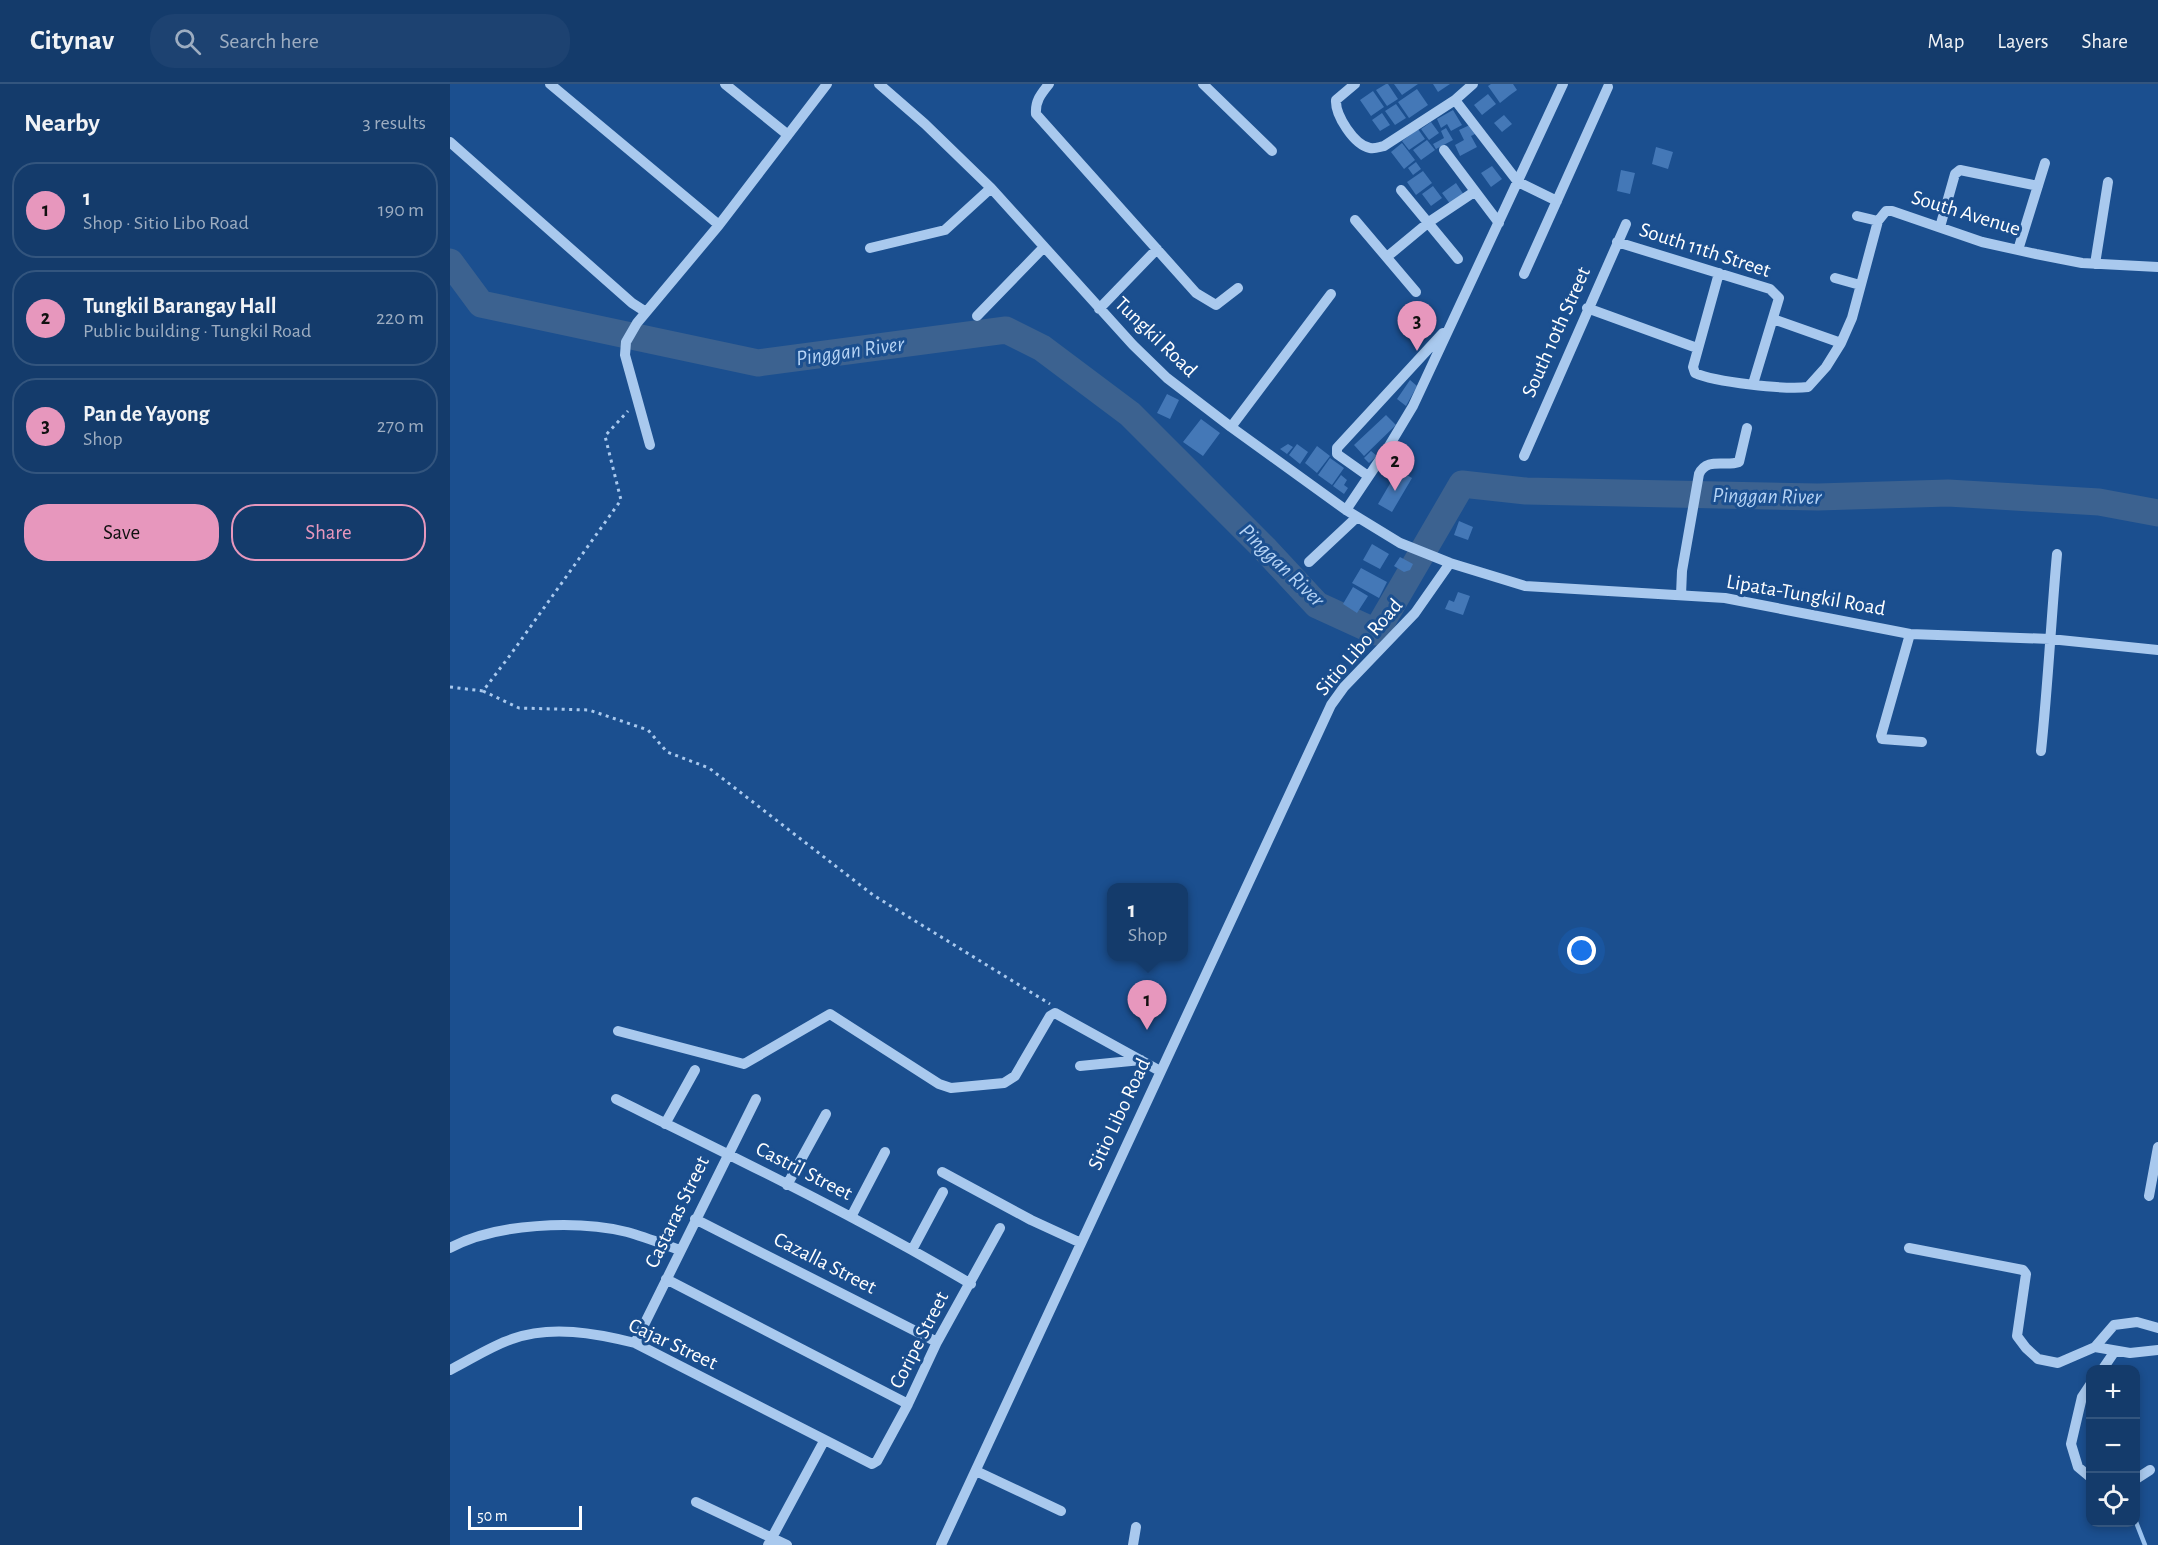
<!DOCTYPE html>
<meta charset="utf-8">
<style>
:root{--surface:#143b6b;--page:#1d4271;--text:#f1f3f6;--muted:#9dadc1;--line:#33557e;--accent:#e797bd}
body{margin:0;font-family:"Alegreya Sans",sans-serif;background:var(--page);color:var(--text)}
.controls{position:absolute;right:18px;bottom:18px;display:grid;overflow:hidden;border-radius:12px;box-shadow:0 3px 9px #0003}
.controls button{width:54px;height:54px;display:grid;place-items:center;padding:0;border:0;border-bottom:2px solid var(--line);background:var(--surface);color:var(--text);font:30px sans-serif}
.scale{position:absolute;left:18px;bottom:15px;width:114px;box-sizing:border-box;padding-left:6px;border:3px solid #fff;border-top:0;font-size:16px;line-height:21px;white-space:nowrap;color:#fff;-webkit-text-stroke:4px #1b4f8f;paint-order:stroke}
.you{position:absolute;left:1132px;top:867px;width:21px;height:21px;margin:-15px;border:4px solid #fff;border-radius:50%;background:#1a73e8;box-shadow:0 0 0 9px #1a73e833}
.badge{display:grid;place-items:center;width:39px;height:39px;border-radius:50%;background:var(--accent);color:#111;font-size:20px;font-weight:700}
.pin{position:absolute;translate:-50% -50px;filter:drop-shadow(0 2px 3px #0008)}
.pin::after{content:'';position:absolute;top:32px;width:21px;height:18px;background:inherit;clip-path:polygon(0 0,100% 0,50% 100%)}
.popup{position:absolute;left:657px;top:799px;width:81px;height:78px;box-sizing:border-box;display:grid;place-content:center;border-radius:12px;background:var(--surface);filter:drop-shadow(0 2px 4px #0005);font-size:20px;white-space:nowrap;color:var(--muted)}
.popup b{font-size:22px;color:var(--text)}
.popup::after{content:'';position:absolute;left:50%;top:100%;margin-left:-12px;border:12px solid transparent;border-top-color:var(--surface)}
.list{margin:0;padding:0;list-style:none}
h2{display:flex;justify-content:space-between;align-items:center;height:78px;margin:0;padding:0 24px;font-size:26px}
h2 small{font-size:20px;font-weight:400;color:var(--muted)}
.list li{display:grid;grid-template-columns:39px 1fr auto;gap:18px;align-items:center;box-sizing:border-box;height:96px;margin:0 12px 12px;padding:0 12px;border:2px solid var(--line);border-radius:24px}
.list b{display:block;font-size:22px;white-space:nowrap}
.list p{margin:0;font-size:20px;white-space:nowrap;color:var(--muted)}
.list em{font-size:20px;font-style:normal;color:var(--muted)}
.actions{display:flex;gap:12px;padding:18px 24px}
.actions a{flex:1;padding:14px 0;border:2px solid var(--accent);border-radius:24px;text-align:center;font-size:21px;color:var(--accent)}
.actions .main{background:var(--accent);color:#111}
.icon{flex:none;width:33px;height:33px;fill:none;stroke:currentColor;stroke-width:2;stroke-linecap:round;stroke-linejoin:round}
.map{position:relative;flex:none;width:1708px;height:1461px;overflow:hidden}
header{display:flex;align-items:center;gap:36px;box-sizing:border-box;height:84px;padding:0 30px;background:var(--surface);border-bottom:2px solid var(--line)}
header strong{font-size:28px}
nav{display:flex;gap:33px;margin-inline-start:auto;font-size:21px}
.search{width:420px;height:54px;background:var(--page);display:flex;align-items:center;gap:15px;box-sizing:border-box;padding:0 21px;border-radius:24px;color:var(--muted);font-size:22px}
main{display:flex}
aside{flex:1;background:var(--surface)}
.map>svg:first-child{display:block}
</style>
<header>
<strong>Citynav</strong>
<div class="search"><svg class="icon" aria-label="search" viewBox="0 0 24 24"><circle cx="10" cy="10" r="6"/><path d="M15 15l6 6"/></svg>Search here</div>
<nav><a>Map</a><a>Layers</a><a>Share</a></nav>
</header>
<main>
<aside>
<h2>Nearby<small>3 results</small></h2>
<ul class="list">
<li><span class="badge">1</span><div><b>1</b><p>Shop · Sitio Libo Road</p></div><em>190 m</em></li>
<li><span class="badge">2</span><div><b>Tungkil Barangay Hall</b><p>Public building · Tungkil Road</p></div><em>220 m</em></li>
<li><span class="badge">3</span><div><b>Pan de Yayong</b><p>Shop</p></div><em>270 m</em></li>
</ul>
<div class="actions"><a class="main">Save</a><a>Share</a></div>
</aside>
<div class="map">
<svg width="1708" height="1461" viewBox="0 0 1708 1461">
<rect width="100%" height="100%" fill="#1b4f8f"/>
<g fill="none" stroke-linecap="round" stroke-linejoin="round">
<path stroke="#9cc4f0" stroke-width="4.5" d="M 1686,1438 L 1695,1461"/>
<path stroke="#3c6290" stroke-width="27" d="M 0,178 L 31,220 L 308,279 L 556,246 L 592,264 L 680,330 L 814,464 L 867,521 L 926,548 L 1012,400 L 1076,407 L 1368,413 L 1498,409 L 1649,418 L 1708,429"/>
</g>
<path fill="#4478b7" d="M 936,0 L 938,0 L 948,15 L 937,22 L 926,6 Z
M 944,0 L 968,0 L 952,11 Z
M 983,0 L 1000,0 L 988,8 Z
M 1041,0 L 1063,0 L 1067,6 L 1060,11 L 1053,2 L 1060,11 L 1050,19 L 1038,2 Z
M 967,5 L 978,21 L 959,34 L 948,18 Z
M 923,7 L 934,23 L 921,32 L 910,16 Z
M 1038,10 L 1046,20 L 1032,31 L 1024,21 Z
M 946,20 L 956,34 L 945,41 L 935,27 Z
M 1003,26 L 1012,41 L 1001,47 L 997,40 L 991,44 L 987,35 Z
M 932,29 L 940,41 L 930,47 L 922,36 Z
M 1054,31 L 1062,40 L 1052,48 L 1044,39 Z
M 981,38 L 989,49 L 979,56 L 971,45 Z
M 1022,40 L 1027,49 L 1021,52 L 1027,63 L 1010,72 L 1005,61 L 1014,56 L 1009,46 Z
M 996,44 L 1003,56 L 986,65 L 983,60 L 994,54 L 991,47 Z
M 968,45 L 975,55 L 959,66 L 952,57 Z
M 977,56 L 985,66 L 971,76 L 963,66 Z
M 952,59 L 965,76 L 954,85 L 941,68 Z
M 1206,63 L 1223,68 L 1218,85 L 1202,80 Z
M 966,78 L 971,85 L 963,91 L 958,84 Z
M 1042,82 L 1052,95 L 1041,103 L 1031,89 Z
M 1171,86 L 1185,89 L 1180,110 L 1167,107 Z
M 973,87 L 982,99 L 966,111 L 957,98 Z
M 1006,99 L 1014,111 L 1001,121 L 992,109 Z
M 983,102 L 992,114 L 981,122 L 972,110 Z
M 960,296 L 967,302 L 956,322 L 947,315 Z
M 717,310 L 729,316 L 720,335 L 707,329 Z
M 936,331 L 946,341 L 914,372 L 904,361 Z
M 751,335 L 770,349 L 753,372 L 733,358 Z
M 838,360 L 843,363 L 837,370 L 830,365 Z
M 847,360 L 858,368 L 850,380 L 839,371 Z
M 867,362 L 880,372 L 867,389 L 855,379 Z
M 921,367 L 927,372 L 919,379 L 914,374 Z
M 880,374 L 894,384 L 882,401 L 868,391 Z
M 948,386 L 962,394 L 942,428 L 928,420 Z
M 891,391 L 897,396 L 894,401 L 898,404 L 894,410 L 883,402 Z
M 1009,437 L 1023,443 L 1018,456 L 1004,451 Z
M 922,460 L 939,470 L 930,485 L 913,476 Z
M 950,473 L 963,480 L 960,486 L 954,488 L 944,482 Z
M 911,484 L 937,498 L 929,514 L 902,499 Z
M 903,503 L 918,512 L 907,529 L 893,520 Z
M 1008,508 L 1020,512 L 1013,531 L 995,525 L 999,516 L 1004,518 Z"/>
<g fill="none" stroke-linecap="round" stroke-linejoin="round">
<path stroke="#a9c9ee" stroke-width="3" stroke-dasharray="3 4.5" stroke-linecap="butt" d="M 0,603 L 33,607 L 61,570 L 171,416 L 155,352 L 178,327
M 33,607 L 69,624 L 139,626 L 198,646 L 217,668 L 259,684 L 423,811 L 600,920"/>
<path stroke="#a9c9ee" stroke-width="10" d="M 100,0 L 269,141
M 275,0 L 338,51
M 429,0 L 475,40 L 541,104 L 683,261 L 717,294 L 781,343 L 896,426 L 950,459 L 1000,479 L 1075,502 L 1275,514 L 1460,550 L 1600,555 L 1708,566
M 599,0 C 591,10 585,17 586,30 L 746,209 L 766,221 L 788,204
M 753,0 L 822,67
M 905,0 L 886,16 C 885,31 904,61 920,64 C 925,65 929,63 934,62 L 1005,16 L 1023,0
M 1005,16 L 1068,98 L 1107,117
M 0,58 L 182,219 L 196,228
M 994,66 L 1049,139
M 951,106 L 1008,175
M 1407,132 L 1428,137
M 905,136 L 966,208
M 1490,143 L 1505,90 L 1510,86 L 1588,102
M 1167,158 L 1320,205 L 1329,214 L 1303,300
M 420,164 L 495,146 L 541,104
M 1568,166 L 1595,79
M 938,172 L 979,138 L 1024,108
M 1645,180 L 1658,98
M 1269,189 L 1243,283 L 1245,289 C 1264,298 1336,306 1358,303 L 1376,283 L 1391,259 L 1402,234 L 1428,137 L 1436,127 L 1442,127 L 1532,158 L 1586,170 L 1632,179 L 1708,183
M 1074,190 L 1158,3
M 1385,194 L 1410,201
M 1137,224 L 1247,264
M 649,225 L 707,165
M 527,232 L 594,163
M 1323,235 L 1391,259
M 781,343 L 881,210
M 200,361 L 175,271 L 176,258 L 187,239 L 269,141 L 377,0
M 1074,372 L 1176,140
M 918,392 L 887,370 L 887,364 L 993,249
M 896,426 L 939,362 L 963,322 L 1113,0
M 859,478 L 907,433
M 1231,511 L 1232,487 L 1249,390 C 1257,373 1275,383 1289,378 L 1297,344
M 1460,550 L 1431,652 L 1432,655 L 1472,658
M 1591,667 C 1598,601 1601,536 1607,470
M 168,947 L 294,980 L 380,930 L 489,1000 L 501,1004 L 554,999 L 565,992 L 600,932 L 605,929 L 710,987
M 630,982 L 691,976
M 166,1015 C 286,1074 406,1132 521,1200
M 215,1040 L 245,986
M 492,1088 L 581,1136 L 631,1159
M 337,1101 L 376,1030
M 1699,1112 L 1708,1063
M 401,1133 L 435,1068
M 245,1135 L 487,1258
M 0,1164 C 45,1139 127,1136 177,1148 C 195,1153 213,1160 230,1166
M 1459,1164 L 1573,1186 L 1576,1190 L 1567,1252 L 1576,1264 L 1588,1275 L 1608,1279 L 1645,1263 L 1664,1241 L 1687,1238 L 1708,1244
M 462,1166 L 493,1108
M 216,1195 L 458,1320
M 185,1259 L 306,1015
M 1645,1263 L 1680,1269 L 1708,1266
M 0,1286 C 20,1276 41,1262 62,1255 C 101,1241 145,1249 185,1259 L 422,1380 L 427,1377 L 458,1320 L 487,1258 L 550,1144
M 1652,1286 L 1665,1267
M 1640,1301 L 1632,1313 L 1621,1360 L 1628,1383 L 1640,1393
M 526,1387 L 611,1427
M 1686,1395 L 1700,1386
M 246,1418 L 337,1461
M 318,1461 L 374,1357
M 491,1461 L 881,621 L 894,603 L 965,529 L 1000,479
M 683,1461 L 686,1443"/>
</g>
<g text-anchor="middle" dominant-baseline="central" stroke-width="6" stroke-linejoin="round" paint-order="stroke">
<g font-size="21" fill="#fff" stroke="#1b4f8f">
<text transform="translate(1516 129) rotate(17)">South Avenue</text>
<text transform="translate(1255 166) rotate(18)">South 11th Street</text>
<text transform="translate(1106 248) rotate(-66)">South 10th Street</text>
<text transform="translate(706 253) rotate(44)">Tungkil Road</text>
<text transform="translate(1356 511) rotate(10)">Lipata-Tungkil Road</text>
<text transform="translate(909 563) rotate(-49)">Sitio Libo Road</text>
<text transform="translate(669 1030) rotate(-65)">Sitio Libo Road</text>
<text transform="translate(354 1087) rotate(27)">Castril Street</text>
<text transform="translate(227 1128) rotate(-64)">Castaras Street</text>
<text transform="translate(375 1179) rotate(27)">Cazalla Street</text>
<text transform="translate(469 1256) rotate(-63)">Coripe Street</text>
<text transform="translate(223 1260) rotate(25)">Cajar Street</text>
</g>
<g font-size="22" font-style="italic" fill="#b5d3f5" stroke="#1b4f8f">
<text transform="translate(400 267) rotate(-8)">Pinggan River</text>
<text transform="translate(1317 412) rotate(1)">Pinggan River</text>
<text transform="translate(832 481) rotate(44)">Pinggan River</text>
</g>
</g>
</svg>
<div class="controls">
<button>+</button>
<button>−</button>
<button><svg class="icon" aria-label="locate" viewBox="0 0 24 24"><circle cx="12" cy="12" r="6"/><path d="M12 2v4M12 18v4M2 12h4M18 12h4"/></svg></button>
</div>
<div class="scale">50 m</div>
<div class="you"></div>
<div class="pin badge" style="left:697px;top:946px">1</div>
<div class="popup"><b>1</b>Shop</div>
<div class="pin badge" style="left:945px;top:407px">2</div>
<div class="pin badge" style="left:967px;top:267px">3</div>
</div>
</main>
